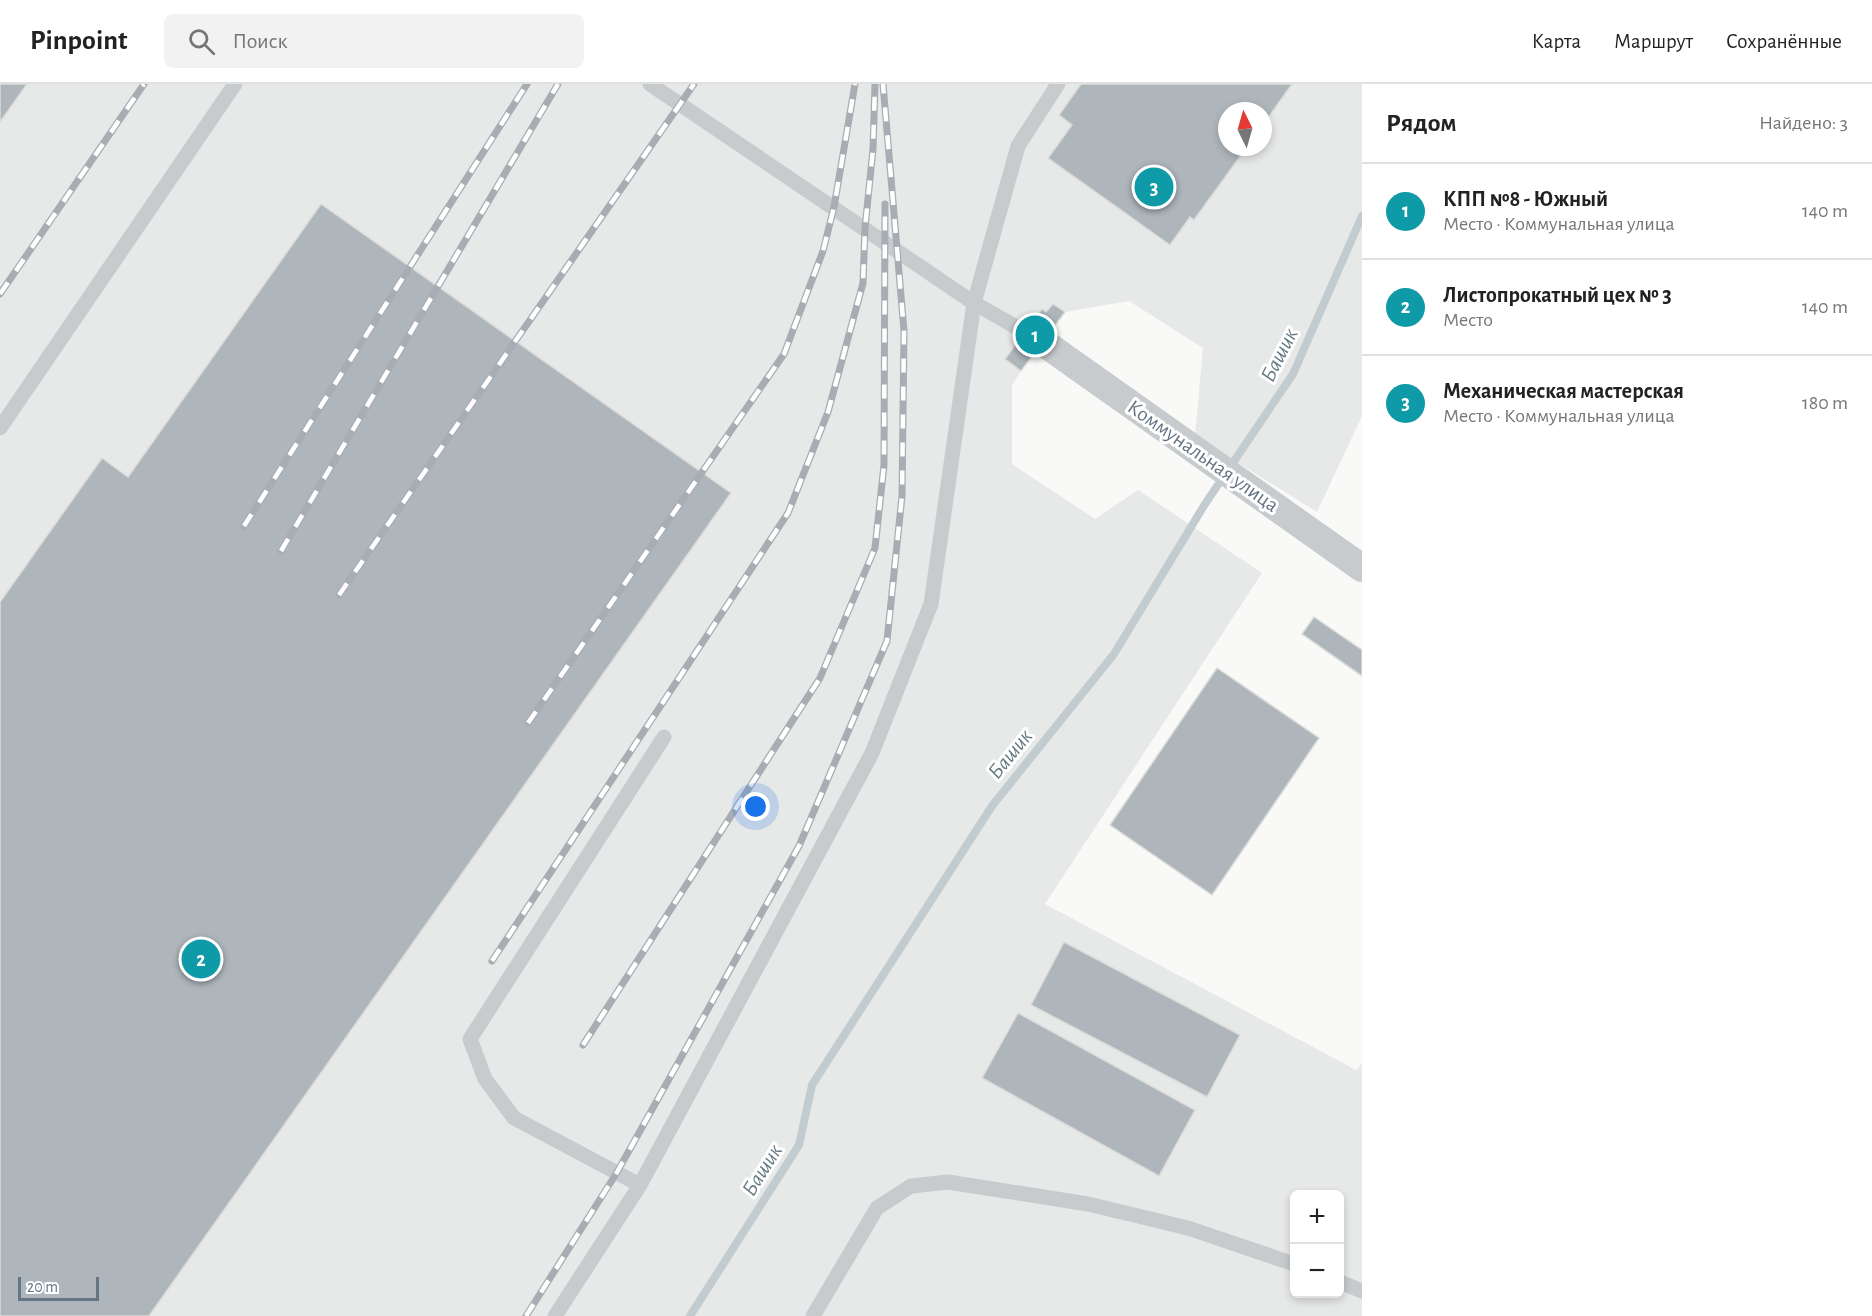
<!DOCTYPE html>
<html lang="ru">
<meta charset="utf-8">
<style>
:root{--surface:#fff;--page:#f2f2f2;--text:#222;--muted:#767676;--line:#e0e0e0;--accent:#0f766e}
body{margin:0;font-family:"Alegreya Sans",sans-serif;background:var(--page);color:var(--text)}
.controls{position:absolute;right:18px;bottom:18px;display:grid;overflow:hidden;border-radius:9px;box-shadow:0 3px 9px #0003}
.controls button{width:54px;height:54px;display:grid;place-items:center;padding:0;border:0;border-bottom:2px solid var(--line);background:var(--surface);color:var(--text);font:30px sans-serif}
.compass{position:absolute;left:1218px;top:18px;width:54px;height:54px;border-radius:50%;background:var(--surface);box-shadow:0 3px 9px #0003;rotate:355deg}
.scale{position:absolute;left:18px;bottom:15px;width:81px;box-sizing:border-box;padding-left:6px;border:3px solid #647483;border-top:0;font-size:16px;line-height:21px;white-space:nowrap;color:#647483;-webkit-text-stroke:4px #fff;paint-order:stroke}
.you{position:absolute;left:756px;top:723px;width:21px;height:21px;margin:-15px;border:4px solid #fff;border-radius:50%;background:#1a73e8;box-shadow:0 0 0 9px #1a73e833}
.badge{display:grid;place-items:center;width:39px;height:39px;border-radius:50%;background:var(--accent);color:#fff;font-size:20px;font-weight:700}
.pin{position:absolute;translate:-50% -50%;border:3px solid #fff;box-shadow:0 2px 6px #0006}
.list{margin:0;padding:0;list-style:none}
h2{display:flex;justify-content:space-between;align-items:center;height:78px;margin:0;padding:0 24px;font-size:26px}
h2 small{font-size:20px;font-weight:400;color:var(--muted)}
.list li{display:grid;grid-template-columns:39px 1fr auto;gap:18px;align-items:center;box-sizing:border-box;height:96px;padding:0 24px;border-top:2px solid var(--line)}
.list b{display:block;font-size:22px;white-space:nowrap}
.list p{margin:0;font-size:20px;white-space:nowrap;color:var(--muted)}
.list em{font-size:20px;font-style:normal;color:var(--muted)}
.icon{flex:none;width:33px;height:33px;fill:none;stroke:currentColor;stroke-width:2;stroke-linecap:round;stroke-linejoin:round}
.map{position:relative;flex:none;width:1362px;height:1232px;overflow:hidden}
header{display:flex;align-items:center;gap:36px;box-sizing:border-box;height:84px;padding:0 30px;background:var(--surface);border-bottom:2px solid var(--line)}
header strong{font-size:28px}
nav{display:flex;gap:33px;margin-inline-start:auto;font-size:21px}
.search{width:420px;height:54px;background:var(--page);display:flex;align-items:center;gap:15px;box-sizing:border-box;padding:0 21px;border-radius:9px;color:var(--muted);font-size:22px}
main{display:flex}
aside{flex:1;background:var(--surface)}
.map>svg:first-child{display:block}
</style>
<header>
<strong>Pinpoint</strong>
<div class="search"><svg class="icon" aria-label="search" viewBox="0 0 24 24"><circle cx="10" cy="10" r="6"/><path d="M15 15l6 6"/></svg>Поиск</div>
<nav><a>Карта</a><a>Маршрут</a><a>Сохранённые</a></nav>
</header>
<main>
<div class="map">
<svg width="1362" height="1232" viewBox="0 0 1362 1232">
<rect width="100%" height="100%" fill="#f9f9f7"/>
<path fill="#e7e8e8" fill-rule="evenodd" d="M 0,0 L 1362,0 L 1362,332 L 1317,428 L 1195,352 L 1203,264 L 1129,217 L 1065,228 L 1021,287 L 1012,301 L 1012,380 L 1095,435 L 1138,406 L 1262,489 L 1045,820 L 1356,986 L 1362,979 L 1362,1232 L 0,1232 ZM 1227,27 L 1263,27 L 1263,63 L 1227,63 ZM 1294,1110 L 1340,1110 L 1340,1210 L 1294,1210 Z"/>
<g fill="none" stroke-linecap="round" stroke-linejoin="round">
<path stroke="#c2cbd0" stroke-width="8" d="M 690,1232 L 799,1061 L 812,1001 L 992,722 L 1114,570 L 1205,420 L 1293,290 L 1362,132"/>
</g>
<path fill="#aeb6bc" stroke="#dbdbd9" stroke-width="1.5" d="M 0,0 L 27,0 L 0,38 Z
M 1081,0 L 1292,0 L 1263,41 L 1263,27 L 1227,27 L 1227,63 L 1247,63 L 1194,136 L 1190,133 L 1170,161 L 1048,74 L 1072,41 L 1059,31 Z
M 321,120 L 731,409 L 149,1232 L 0,1232 L 0,518 L 102,374 L 128,393 Z
M 1053,220 L 1065,228 L 1021,287 L 1005,275 L 1042,225 L 1046,228 Z
M 1314,533 L 1362,566 L 1362,592 L 1302,550 Z
M 1217,584 L 1319,654 L 1212,811 L 1110,741 Z
M 1064,858 L 1240,951 L 1207,1013 L 1031,921 Z
M 1018,929 L 1195,1026 L 1159,1092 L 982,994 Z"/>
<g fill="none" stroke-linecap="round" stroke-linejoin="round">
<path stroke="#c7cbce" stroke-width="15" d="M 650,0 L 974,219 L 1044,259
M 0,344 L 235,0
M 640,1101 L 514,1034 L 485,995 L 470,955 L 664,653
M 1340,1198 L 1362,1207
M 555,1232 L 640,1101 L 872,669 L 931,520 L 974,219 L 1018,62 L 1058,0
M 813,1232 L 877,1124 L 911,1102 L 948,1098 L 1088,1120 L 1188,1144 L 1294,1180"/>
<path stroke="#c7cbce" stroke-width="28" d="M 1044,259 L 1362,484"/>
<defs>
<path id="rail" d="M 0,210 L 144,0
M 244,442 L 527,0
M 281,467 L 558,0
M 339,511 L 694,0
M 528,639 L 784,270 L 823,167 L 834,123 L 855,0
M 492,877 L 788,429 L 828,328 L 863,199 L 865,144 L 873,65 L 875,0
M 583,961 L 820,594 L 875,464 L 884,381 L 885,120
M 526,1232 L 616,1090 L 799,762 L 887,557 L 902,412 L 904,247 L 883,0"/>
</defs>
<use href="#rail" stroke="#a7adb3" stroke-width="7"/>
<use href="#rail" stroke="#fff" stroke-width="4.5" stroke-dasharray="14" stroke-linecap="butt"/>
</g>
<g text-anchor="middle" dominant-baseline="central" stroke-width="6" stroke-linejoin="round" paint-order="stroke">
<g font-size="21" fill="#647483" stroke="#fff">
<text transform="translate(1203 372) rotate(35)">Коммунальная улица</text>
</g>
<g font-size="22" font-style="italic" fill="#647a83" stroke="#fff">
<text transform="translate(1279 271) rotate(-63)">Башик</text>
<text transform="translate(1010 670) rotate(-51)">Башик</text>
<text transform="translate(762 1086) rotate(-58)">Башик</text>
</g>
</g>
</svg>
<div class="controls">
<button>+</button>
<button>−</button>
</div>
<svg class="compass" viewBox="-18 -18 36 36"><path d="M0-13l5 13h-10z" fill="#e53935"/><path d="M0 13l5-13h-10z" fill="#767676"/></svg>
<div class="scale">20 m</div>
<div class="you"></div>
<div class="pin badge" style="left:1035px;top:251px;background:#0f9aa8">1</div>
<div class="pin badge" style="left:201px;top:875px;background:#0f9aa8">2</div>
<div class="pin badge" style="left:1154px;top:103px;background:#0f9aa8">3</div>
</div>
<aside>
<h2>Рядом<small>Найдено: 3</small></h2>
<ul class="list">
<li><span class="badge" style="background:#0f9aa8">1</span><div><b>КПП №8 - Южный</b><p>Место · Коммунальная улица</p></div><em>140 m</em></li>
<li><span class="badge" style="background:#0f9aa8">2</span><div><b>Листопрокатный цех № 3</b><p>Место</p></div><em>140 m</em></li>
<li><span class="badge" style="background:#0f9aa8">3</span><div><b>Механическая мастерская</b><p>Место · Коммунальная улица</p></div><em>180 m</em></li>
</ul>
</aside>
</main>
